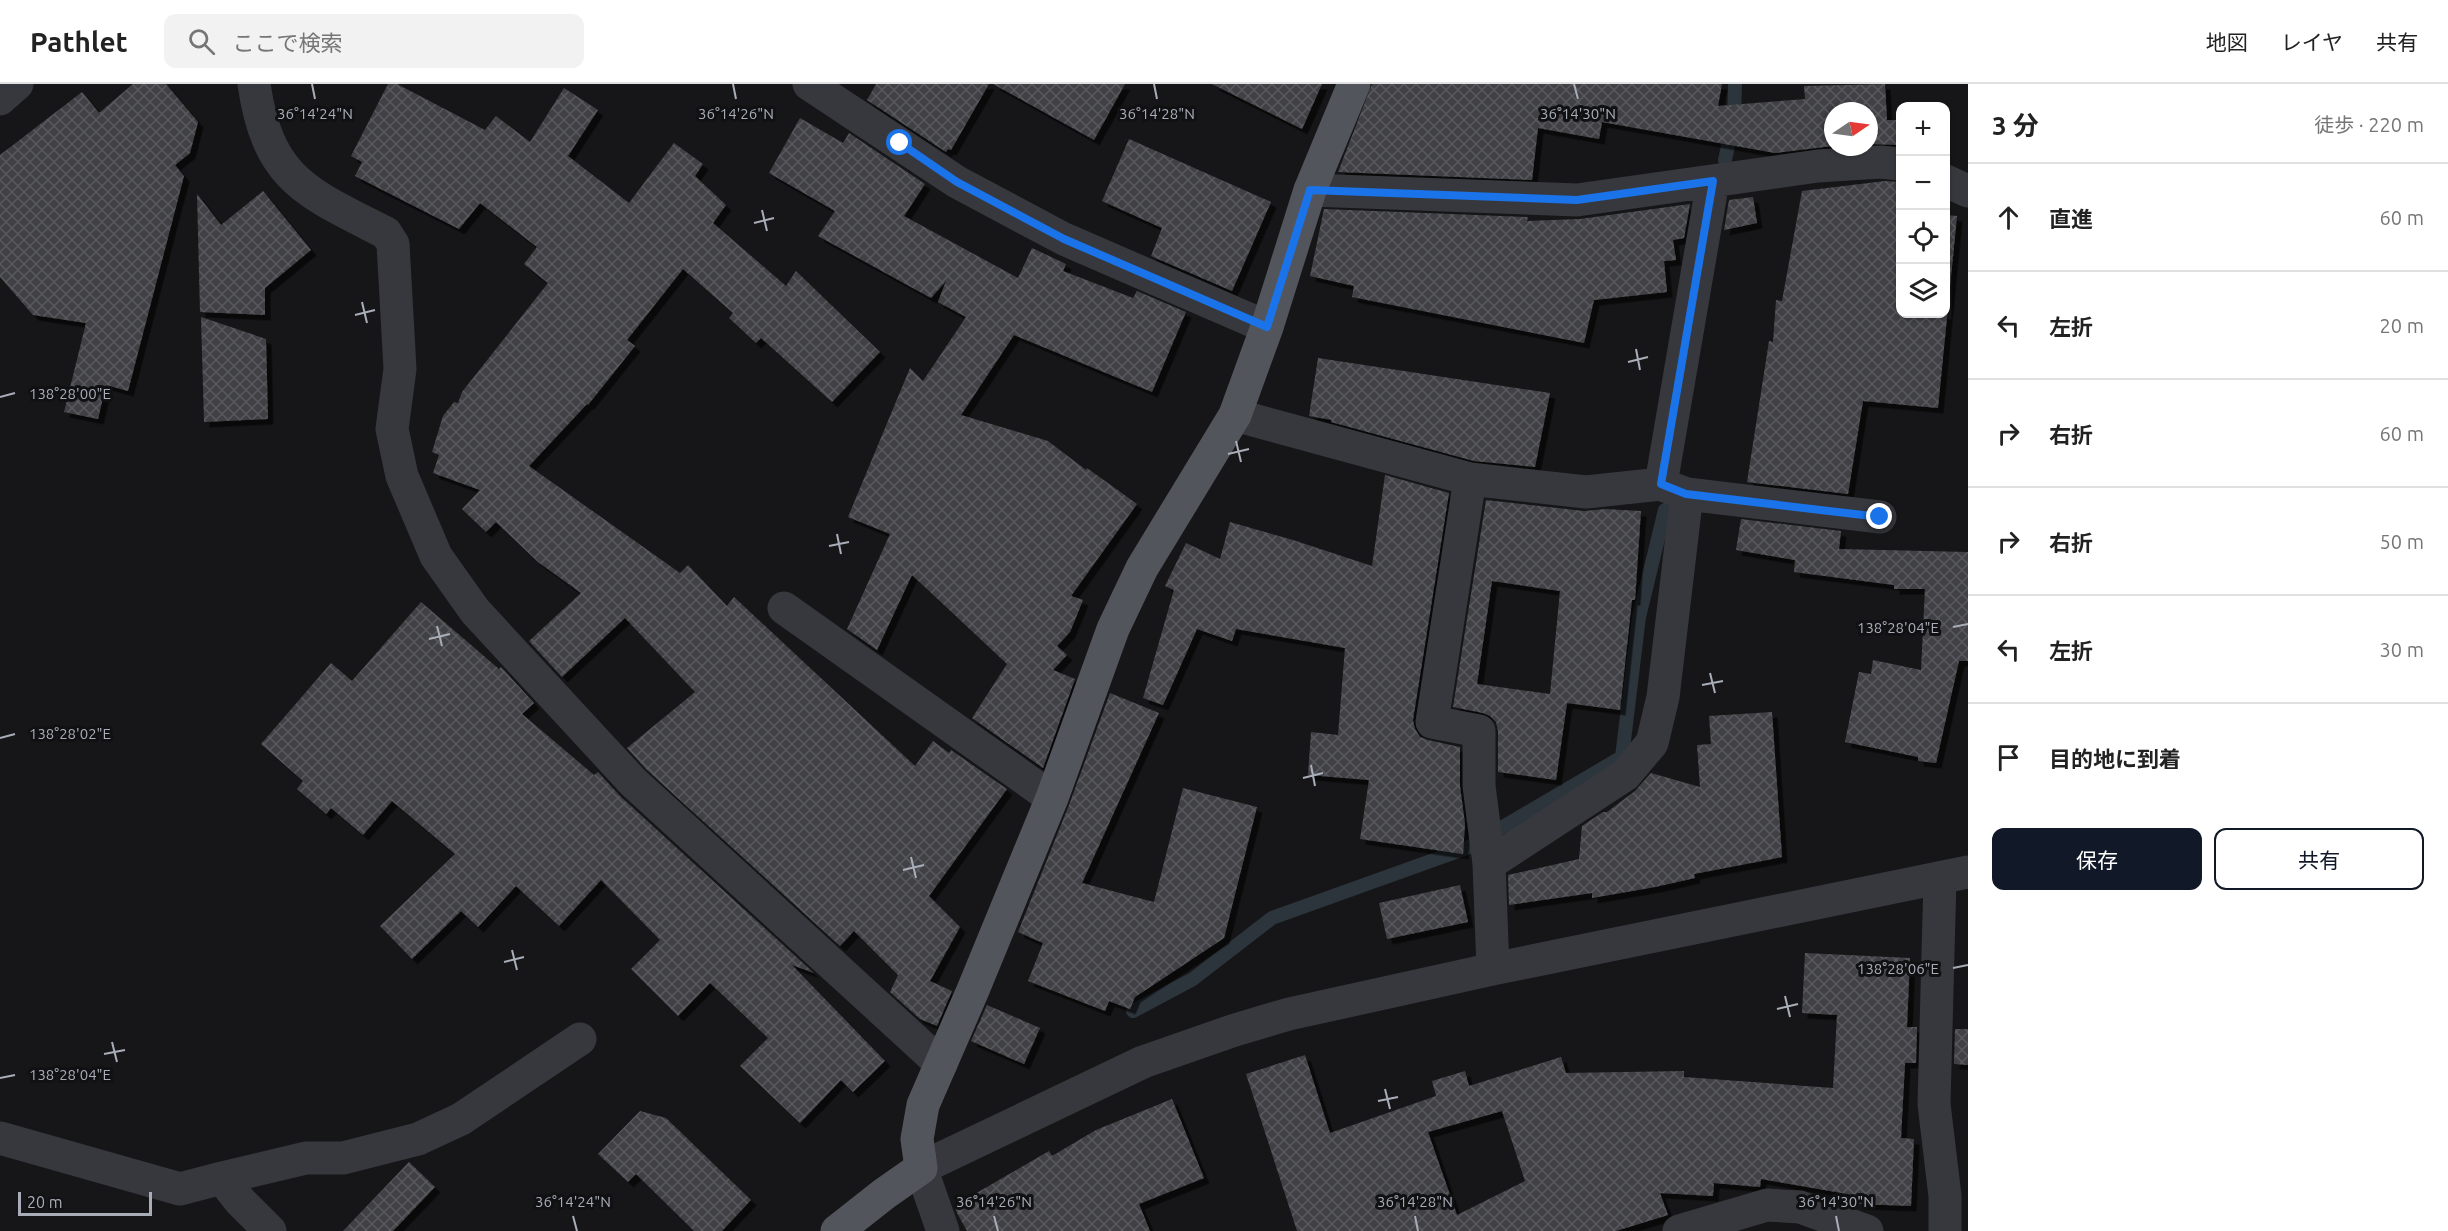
<!DOCTYPE html>
<html lang="ja">
<meta charset="utf-8">
<style>
:root{--surface:#fff;--page:#f2f2f2;--text:#222;--muted:#767676;--line:#e0e0e0;--accent:#111827}
body{margin:0;font-family:Ubuntu,"Noto Sans JP",sans-serif;background:var(--page);color:var(--text)}
.controls{position:absolute;right:18px;top:18px;display:grid;overflow:hidden;border-radius:12px;box-shadow:0 2px 4px #0004}
.controls button{width:54px;height:54px;display:grid;place-items:center;padding:0;border:0;border-bottom:2px solid var(--line);background:var(--surface);color:var(--text);font:30px sans-serif}
.compass{position:absolute;left:1824px;top:18px;width:54px;height:54px;border-radius:50%;background:var(--surface);box-shadow:0 2px 4px #0004;rotate:77deg}
.scale{position:absolute;left:18px;bottom:15px;width:134px;box-sizing:border-box;padding-left:6px;border:3px solid #a8adb8;border-top:0;font-size:16px;line-height:21px;white-space:nowrap;color:#a8adb8;-webkit-text-stroke:4px #111113;paint-order:stroke}
.stop{position:absolute;width:18px;height:18px;margin:-14px;border:4px solid #1a73e8;border-radius:50%;background:#fff}
.stop.end{background:#1a73e8;border-color:#fff;box-shadow:0 2px 6px #0008}
.list{margin:0;padding:0;list-style:none}
h2{display:flex;justify-content:space-between;align-items:center;height:78px;margin:0;padding:0 24px;font-size:26px}
h2 small{font-size:20px;font-weight:400;color:var(--muted)}
.list li{display:grid;grid-template-columns:39px 1fr auto;gap:18px;align-items:center;box-sizing:border-box;height:108px;padding:0 24px;border-top:2px solid var(--line)}
.list b{display:block;font-size:22px;white-space:nowrap}
.list em{font-size:20px;font-style:normal;color:var(--muted)}
.actions{display:flex;gap:12px;padding:18px 24px}
.actions a{flex:1;padding:14px 0;border:2px solid var(--accent);border-radius:12px;text-align:center;font-size:21px;color:var(--accent)}
.actions .main{background:var(--accent);color:#fff}
.icon{flex:none;width:33px;height:33px;fill:none;stroke:currentColor;stroke-width:2;stroke-linecap:round;stroke-linejoin:round}
.map{position:relative;flex:none;width:1968px;height:1147px;overflow:hidden}
header{display:flex;align-items:center;gap:36px;box-sizing:border-box;height:84px;padding:0 30px;background:var(--surface);border-bottom:2px solid var(--line)}
header strong{font-size:28px}
nav{display:flex;gap:33px;margin-inline-start:auto;font-size:21px}
.search{width:420px;height:54px;background:var(--page);display:flex;align-items:center;gap:15px;box-sizing:border-box;padding:0 21px;border-radius:12px;color:var(--muted);font-size:22px}
main{display:flex}
aside{flex:1;background:var(--surface)}
.map>svg:first-child{display:block}
</style>
<header>
<strong>Pathlet</strong>
<div class="search"><svg class="icon" aria-label="search" viewBox="0 0 24 24"><circle cx="10" cy="10" r="6"/><path d="M15 15l6 6"/></svg>ここで検索</div>
<nav><a>地図</a><a>レイヤ</a><a>共有</a></nav>
</header>
<main>
<div class="map">
<svg width="1968" height="1147" viewBox="0 0 1968 1147">
<defs>
<pattern id="building-cross-hatch" width="8" height="8" patternUnits="userSpaceOnUse" patternTransform="scale(1.5)"><rect width="8" height="8" fill="#404145"/><path d="M0 0l8 8M0 8l8-8" fill="none" stroke="#595a5e"/></pattern>
<filter id="shadow"><feDropShadow dx="5.5" dy="5.5" stdDeviation="0" flood-color="#0009"/></filter>
</defs>
<rect width="100%" height="100%" fill="#161618"/>
<g fill="none" stroke-linecap="round" stroke-linejoin="round">
<path stroke="#2c353c" stroke-width="14" d="M 1725,76 L 1734,34 L 1735,0
M 1133,927 L 1193,895 L 1272,834 L 1467,764 L 1622,673 L 1639,533 L 1665,426"/>
</g>
<path fill="url(#building-cross-hatch)" fill-rule="evenodd" filter="url(#shadow)" d="M 133,0 L 166,0 L 198,38 L 190,69 L 175,81 L 184,92 L 128,307 L 106,301 L 98,335 L 64,328 L 86,239 L 33,231 L 0,193 L 0,71 L 82,8 L 99,29 Z
M 388,0 L 397,0 L 485,46 L 496,32 L 530,58 L 564,4 L 598,26 L 568,72 L 629,119 L 674,59 L 703,80 L 695,92 L 726,121 L 713,139 L 786,202 L 796,187 L 880,268 L 832,318 L 761,254 L 756,259 L 729,234 L 733,229 L 683,185 L 627,256 L 635,262 L 588,321 L 587,320 L 529,382 L 680,489 L 688,481 L 727,522 L 734,513 L 915,682 L 933,657 L 949,669 L 951,666 L 1007,705 L 929,812 L 960,843 L 930,897 L 952,907 L 937,942 L 920,935 L 890,908 L 898,891 L 854,847 L 840,862 L 646,685 L 627,664 L 695,608 L 625,534 L 562,593 L 529,557 L 581,509 L 538,478 L 496,438 L 486,448 L 462,425 L 480,406 L 433,389 L 439,371 L 432,368 L 443,332 L 454,318 L 458,319 L 462,308 L 548,199 L 524,180 L 537,163 L 480,119 L 459,145 L 355,92 L 362,78 L 351,72 Z
M 876,0 L 989,0 L 951,66 L 948,65 L 946,68 L 867,16 Z
M 993,0 L 1125,0 L 1094,56 Z
M 1212,0 L 1322,0 L 1302,45 Z
M 1372,0 L 1722,0 L 1718,22 L 1805,15 L 1804,2 L 1885,0 L 1887,36 L 1900,36 L 1900,61 L 1869,60 L 1869,27 L 1833,27 L 1833,62 L 1775,69 L 1602,38 L 1599,55 L 1538,44 L 1532,96 L 1338,88 Z
M 800,34 L 843,59 L 849,49 L 925,100 L 904,132 L 1018,194 L 1032,164 L 1066,180 L 1063,187 L 1133,214 L 1137,207 L 1186,228 L 1152,308 L 1014,251 L 961,331 L 1048,357 L 1086,386 L 1087,384 L 1137,420 L 1071,512 L 1083,516 L 1070,548 L 1057,562 L 1067,571 L 1053,586 L 1075,595 L 1043,684 L 972,634 L 1007,580 L 912,491 L 877,566 L 847,545 L 890,450 L 848,433 L 910,284 L 923,297 L 966,233 L 938,218 L 946,197 L 931,214 L 818,152 L 835,127 L 769,89 Z
M 1129,55 L 1271,118 L 1232,207 L 1151,172 L 1162,144 L 1102,117 Z
M 1885,97 L 1900,98 L 1900,230 L 1946,230 L 1946,131 L 1957,132 L 1938,324 L 1863,317 L 1848,410 L 1747,398 L 1769,257 L 1773,258 L 1776,216 L 1782,217 L 1802,107 Z
M 263,107 L 311,166 L 265,204 L 265,231 L 200,228 L 197,110 L 221,141 Z
M 1753,113 L 1757,139 L 1724,146 L 1729,116 Z
M 1690,120 L 1684,154 L 1673,156 L 1676,176 L 1664,177 L 1667,208 L 1594,216 L 1584,259 L 1352,213 L 1354,202 L 1310,192 L 1324,125 L 1528,133 L 1527,137 L 1580,135 Z
M 201,233 L 266,255 L 268,335 L 204,338 Z
M 1318,274 L 1550,309 L 1535,383 L 1474,377 L 1331,338 L 1332,336 L 1309,332 Z
M 1385,391 L 1449,409 L 1413,636 L 1415,645 L 1420,653 L 1428,656 L 1460,663 L 1460,702 L 1465,740 L 1463,770 L 1360,755 L 1369,696 L 1308,691 L 1311,648 L 1338,651 L 1345,564 L 1236,545 L 1232,557 L 1197,545 L 1163,621 L 1143,614 L 1174,506 L 1165,502 L 1186,459 L 1220,475 L 1230,438 L 1293,456 L 1372,482 Z
M 1486,416 L 1584,427 L 1605,425 L 1641,427 L 1635,516 L 1632,516 L 1620,626 L 1567,619 L 1556,696 L 1498,688 L 1498,647 L 1496,638 L 1490,632 L 1483,629 L 1453,623 ZM 1492,497 L 1560,507 L 1550,610 L 1477,600 Z
M 1741,435 L 1841,447 L 1839,465 L 1968,468 L 1968,577 L 1959,577 L 1936,679 L 1918,677 L 1918,673 L 1845,658 L 1859,588 L 1871,590 L 1873,576 L 1921,586 L 1925,505 L 1894,505 L 1894,501 L 1794,488 L 1795,476 L 1736,466 Z
M 421,518 L 499,585 L 501,583 L 534,619 L 522,630 L 594,691 L 598,688 L 620,712 L 814,889 L 792,881 L 885,977 L 853,1008 L 841,996 L 800,1039 L 740,982 L 768,954 L 710,899 L 678,932 L 631,885 L 660,856 L 601,796 L 559,842 L 516,802 L 478,843 L 461,827 L 412,875 L 380,842 L 455,770 L 392,717 L 363,751 L 331,724 L 326,730 L 297,705 L 303,697 L 261,660 L 331,579 L 352,597 Z
M 1110,609 L 1159,629 L 1082,799 L 1154,818 L 1183,704 L 1257,723 L 1224,854 L 1135,913 L 1130,925 L 1109,917 L 1105,927 L 1028,897 L 1043,859 L 1018,848 L 1069,721 Z
M 1772,628 L 1782,773 L 1694,790 L 1695,794 L 1655,803 L 1592,814 L 1592,809 L 1509,821 L 1508,791 L 1579,775 L 1582,742 L 1603,728 L 1607,728 L 1635,707 L 1651,689 L 1700,703 L 1697,661 L 1711,660 L 1709,632 Z
M 1460,801 L 1468,838 L 1387,855 L 1379,819 Z
M 1805,869 L 1910,874 L 1907,943 L 1917,943 L 1916,979 L 1905,979 L 1901,1054 L 1914,1055 L 1911,1122 L 1859,1120 L 1859,1112 L 1761,1095 L 1760,1103 L 1714,1099 L 1713,1112 L 1660,1109 L 1668,1131 L 1616,1147 L 1297,1147 L 1246,990 L 1305,971 L 1330,1049 L 1436,1012 L 1432,997 L 1465,987 L 1469,1002 L 1561,973 L 1566,989 L 1684,987 L 1684,993 L 1833,1004 L 1837,931 L 1802,929 ZM 1502,1027 L 1525,1097 L 1457,1131 L 1428,1048 Z
M 987,921 L 1040,944 L 1024,980 L 971,957 Z
M 1955,945 L 1968,945 L 1968,981 L 1954,980 Z
M 1172,1015 L 1204,1094 L 1139,1120 L 1150,1147 L 967,1147 L 957,1129 L 954,1122 L 1049,1067 L 1052,1072 L 1096,1046 Z
M 640,1027 L 666,1034 L 751,1116 L 722,1147 L 694,1147 L 636,1090 L 628,1098 L 598,1070 Z
M 409,1078 L 435,1103 L 393,1147 L 343,1147 Z"/>
<g fill="none" stroke-linecap="round" stroke-linejoin="round">
<path stroke="#37383d" stroke-width="33" d="M 254,0 C 268,96 306,108 386,149 L 393,160 L 400,285 L 392,345 L 402,392 L 436,472 L 475,527 L 633,698 L 941,980
M 809,0 L 957,98 L 1064,155 L 1267,243
M 0,15 L 17,0
M 1946,97 L 1968,107
M 1310,106 L 1577,116 L 1818,82 L 1880,78 L 1900,80
M 1235,331 L 1470,395 L 1586,408 L 1661,400 L 1713,97
M 1470,395 L 1432,638 L 1479,647 L 1479,702 L 1489,780
M 1665,402 L 1687,410 L 1880,433
M 784,524 L 1052,714
M 1940,794 L 1934,1020 L 1945,1112 L 1945,1147
M 1493,885 L 1489,780 L 1625,691 L 1652,659 L 1663,613 L 1687,410
M 0,1054 L 180,1105 L 222,1094 L 240,1117 L 270,1147
M 222,1094 L 306,1074 L 343,1074 L 418,1055 L 461,1035 L 580,955
M 943,1147 L 921,1084 L 1143,978 L 1235,946 L 1289,930 L 1493,885 L 1968,788
M 1679,1147 L 1767,1121 L 1800,1123 L 1867,1147"/>
<path stroke="#53555c" stroke-width="33" d="M 837,1147 L 884,1110 L 921,1084 L 917,1055 L 923,1021 L 973,906 L 1052,714 L 1113,545 L 1142,484 L 1235,331 L 1267,243 L 1310,106 L 1354,0"/>
</g>
<g fill="none" stroke-linecap="round" stroke-linejoin="round">
<path stroke="#1a73e8" stroke-width="8" d="M 900,59 L 957,98 L 1064,155 L 1267,243 L 1310,106 L 1577,116 L 1713,97 L 1661,400 L 1686,410 L 1880,433"/>
</g>
<path fill="none" stroke="#a8adb8" stroke-width="2" d="M 312,0 L 315,15M 733,0 L 736,15M 1154,0 L 1157,15M 1574,0 L 1578,15M 762,126 L 767,147M 754,139 L 774,134M 362,218 L 367,239M 355,231 L 375,226M 1636,265 L 1640,286M 1628,278 L 1648,273M 0,313 L 15,309M 1236,357 L 1241,378M 1228,370 L 1249,365M 837,450 L 841,470M 829,462 L 849,458M 437,542 L 442,562M 1953,543 L 1968,540M 429,555 L 450,550M 1710,589 L 1715,609M 1702,601 L 1723,597M 0,654 L 15,650M 1311,681 L 1315,702M 1303,694 L 1323,689M 911,773 L 916,794M 903,786 L 924,781M 512,866 L 517,886M 504,878 L 524,873M 1953,884 L 1968,881M 1785,912 L 1790,933M 1777,925 L 1798,920M 112,958 L 117,978M 104,970 L 125,966M 0,994 L 15,991M 1385,1005 L 1390,1025M 1378,1017 L 1398,1013M 573,1132 L 577,1147M 994,1132 L 998,1147M 1415,1132 L 1418,1147M 1836,1132 L 1839,1147"/>
<g font-size="15" text-anchor="middle" fill="#a8adb8" stroke="#111113" stroke-width="6" stroke-linejoin="round" paint-order="stroke">
<text x="1157" y="35">36°14'28"N</text>
<text x="1578" y="35">36°14'30"N</text>
<text x="315" y="35">36°14'24"N</text>
<text x="736" y="35">36°14'26"N</text>
<text x="70" y="315">138°28'00"E</text>
<text x="1898" y="549">138°28'04"E</text>
<text x="70" y="655">138°28'02"E</text>
<text x="1898" y="890">138°28'06"E</text>
<text x="70" y="996">138°28'04"E</text>
<text x="573" y="1123">36°14'24"N</text>
<text x="994" y="1123">36°14'26"N</text>
<text x="1415" y="1123">36°14'28"N</text>
<text x="1836" y="1123">36°14'30"N</text>
</g>
</svg>
<div class="controls">
<button>+</button>
<button>−</button>
<button><svg class="icon" aria-label="locate" viewBox="0 0 24 24"><circle cx="12" cy="12" r="6"/><path d="M12 2v4M12 18v4M2 12h4M18 12h4"/></svg></button>
<button><svg class="icon" aria-label="layers" viewBox="0 0 24 24"><path d="M12 4l9 5-9 5-9-5zM3 14l9 5 9-5"/></svg></button>
</div>
<svg class="compass" viewBox="-18 -18 36 36"><path d="M0-13l5 13h-10z" fill="#e53935"/><path d="M0 13l5-13h-10z" fill="#767676"/></svg>
<div class="scale">20 m</div>
<div class="stop" style="left:900px;top:59px"></div>
<div class="stop end" style="left:1880px;top:433px"></div>
</div>
<aside>
<h2>3 分<small>徒歩 · 220 m</small></h2>
<ul class="list">
<li><svg class="icon" aria-label="ahead" viewBox="0 0 24 24"><path d="M12 20V5M6 11l6-6 6 6"/></svg><div><b>直進</b></div><em>60 m</em></li>
<li><svg class="icon" aria-label="left" viewBox="0 0 24 24"><path d="M17 20v-9H6M10 6l-5 5 5 5"/></svg><div><b>左折</b></div><em>20 m</em></li>
<li><svg class="icon" aria-label="right" viewBox="0 0 24 24"><path d="M7 20v-9h11M14 6l5 5-5 5"/></svg><div><b>右折</b></div><em>60 m</em></li>
<li><svg class="icon" aria-label="right" viewBox="0 0 24 24"><path d="M7 20v-9h11M14 6l5 5-5 5"/></svg><div><b>右折</b></div><em>50 m</em></li>
<li><svg class="icon" aria-label="left" viewBox="0 0 24 24"><path d="M17 20v-9H6M10 6l-5 5 5 5"/></svg><div><b>左折</b></div><em>30 m</em></li>
<li><svg class="icon" aria-label="arrive" viewBox="0 0 24 24"><path d="M6 21V4h12l-3 4 3 4H6"/></svg><div><b>目的地に到着</b></div></li>
</ul>
<div class="actions"><a class="main">保存</a><a>共有</a></div>
</aside>
</main>
